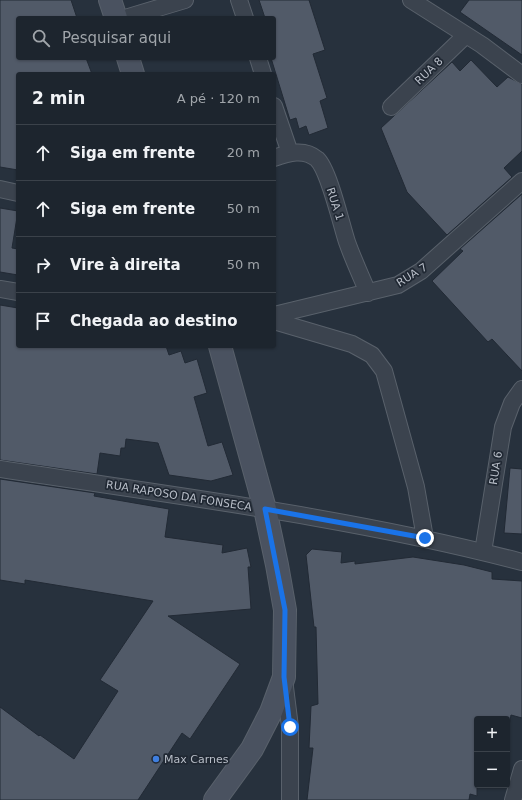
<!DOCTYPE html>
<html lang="pt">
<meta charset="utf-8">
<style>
:root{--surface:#1d252e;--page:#252d36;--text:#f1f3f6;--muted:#a0a5aa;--line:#3b424a}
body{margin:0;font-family:"DejaVu Sans",sans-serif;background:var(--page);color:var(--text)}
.controls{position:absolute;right:12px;bottom:12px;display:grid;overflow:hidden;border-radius:4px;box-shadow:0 1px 3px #0004}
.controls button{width:36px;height:36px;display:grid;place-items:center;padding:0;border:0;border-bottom:1px solid var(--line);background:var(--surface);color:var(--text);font:20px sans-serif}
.stop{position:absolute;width:12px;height:12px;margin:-9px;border:3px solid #1a73e8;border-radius:50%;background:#fff}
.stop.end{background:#1a73e8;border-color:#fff;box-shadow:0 1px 4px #0008}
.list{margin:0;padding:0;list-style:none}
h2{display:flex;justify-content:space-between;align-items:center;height:52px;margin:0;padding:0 16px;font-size:17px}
h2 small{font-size:13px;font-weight:400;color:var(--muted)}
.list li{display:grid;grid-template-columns:26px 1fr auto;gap:12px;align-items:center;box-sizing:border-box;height:56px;padding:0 16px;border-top:1px solid var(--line)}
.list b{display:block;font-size:15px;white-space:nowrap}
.list em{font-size:13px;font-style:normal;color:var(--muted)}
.icon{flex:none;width:22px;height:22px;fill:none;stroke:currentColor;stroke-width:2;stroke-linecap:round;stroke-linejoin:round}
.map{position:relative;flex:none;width:522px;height:800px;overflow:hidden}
.search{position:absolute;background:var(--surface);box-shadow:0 1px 3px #0004;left:16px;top:16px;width:260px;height:44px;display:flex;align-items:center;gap:10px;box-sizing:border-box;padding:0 14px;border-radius:4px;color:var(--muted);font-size:15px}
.panel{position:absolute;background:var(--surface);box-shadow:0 1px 3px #0004;left:16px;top:72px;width:260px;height:276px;border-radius:4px}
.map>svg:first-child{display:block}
</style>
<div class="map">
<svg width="522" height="800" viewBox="0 0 522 800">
<rect width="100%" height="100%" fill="#27313d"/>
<path fill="#515a68" stroke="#222a35" d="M 0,0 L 71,0 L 77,18 L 18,18 L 18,58 L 86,58 L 92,74 L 18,74 L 18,170 L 0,167 Z
M 259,0 L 309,0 L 325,50 L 313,54 L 327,98 L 320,101 L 328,128 L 309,135 L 306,126 L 299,129 L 296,118 L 290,120 L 271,58 L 274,58 L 274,18 L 265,18 Z
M 469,0 L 522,0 L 522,55 L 460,12 Z
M 471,60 L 497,87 L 508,77 L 522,84 L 522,151 L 504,168 L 512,177 L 447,235 L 407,192 L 381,128 L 452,62 L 460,71 Z
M 522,194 L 522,371 L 492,339 L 488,342 L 432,281 L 463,251 L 460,249 Z
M 0,208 L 18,211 L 12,248 L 18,249 L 18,275 L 0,272 Z
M 0,305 L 18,308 L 18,346 L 166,346 L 169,355 L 181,351 L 185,363 L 197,359 L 207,393 L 194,397 L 208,446 L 222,442 L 233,475 L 211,481 L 169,475 L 158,443 L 126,439 L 125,448 L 121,448 L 120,456 L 100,453 L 97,474 L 0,460 Z
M 510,468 L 522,469 L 522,534 L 504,533 Z
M 0,479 L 95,493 L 94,496 L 169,509 L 165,537 L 223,545 L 222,553 L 247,548 L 251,567 L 248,567 L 251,609 L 168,616 L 240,664 L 190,739 L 182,733 L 138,800 L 0,800 L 0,707 L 39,736 L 40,735 L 74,759 L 118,691 L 100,680 L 153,601 L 25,580 L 25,584 L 0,580 Z
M 312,549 L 342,552 L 341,563 L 355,561 L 355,564 L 413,557 L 464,565 L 492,572 L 492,579 L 522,581 L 522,718 L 511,715 L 509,726 L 507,725 L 507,719 L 477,718 L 477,796 L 470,794 L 469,800 L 307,800 L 313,748 L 309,748 L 311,706 L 318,704 L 316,627 L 314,627 L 306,555 Z"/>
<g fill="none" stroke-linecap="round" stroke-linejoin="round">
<defs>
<path id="street" d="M 239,0 L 245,18
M 411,0 L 482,45 L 522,75
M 125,18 L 185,0
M 258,58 L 263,74
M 274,106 L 290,153
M 391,107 L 466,35
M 274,158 C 288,153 304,148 317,159 C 329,170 341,224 347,242 C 353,259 361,276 368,293
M 0,189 L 18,193
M 0,289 L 18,292
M 274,315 L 398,285 L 421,271 L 522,181
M 274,321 L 352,344 L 372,355 L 384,371 L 416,487 L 425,538
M 0,469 C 175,496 351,517 522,562
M 483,552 L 503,427 L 512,403 L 522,389
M 284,679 L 290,727 L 290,800
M 513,800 L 522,769"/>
<path id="secondary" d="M 110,0 L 116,18
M 128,58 L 133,74
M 215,800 L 252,749 L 271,712 L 284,677 L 285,610 L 277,565 L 265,509 L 220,346"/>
</defs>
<use href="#street" stroke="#59616b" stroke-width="18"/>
<use href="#secondary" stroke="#59616b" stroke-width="24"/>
<use href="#street" stroke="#3b434e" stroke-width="16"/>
<use href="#secondary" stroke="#4a5260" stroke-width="22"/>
</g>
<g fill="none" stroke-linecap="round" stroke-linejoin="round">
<path stroke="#1a73e8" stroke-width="5" d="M 290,727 L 284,677 L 285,610 L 265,509 L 425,538"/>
</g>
<circle fill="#3f7fe0" stroke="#202833" stroke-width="1.5" cx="156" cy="759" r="4"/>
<g text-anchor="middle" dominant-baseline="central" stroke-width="3.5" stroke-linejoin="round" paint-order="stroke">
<g font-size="11" fill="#b8bec8" stroke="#202833">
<text transform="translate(429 71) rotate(-44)">RUA 8</text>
<text transform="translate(335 204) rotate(72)">RUA 1</text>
<text transform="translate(412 275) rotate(-32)">RUA 7</text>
<text transform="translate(496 468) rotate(-81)">RUA 6</text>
<text transform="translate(179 496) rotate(9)">RUA RAPOSO DA FONSECA</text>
</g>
<g font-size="11" fill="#b8bec8" stroke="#202833" text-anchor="start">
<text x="164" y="759">Max Carnes</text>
</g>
</g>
</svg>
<div class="controls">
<button>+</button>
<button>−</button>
</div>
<div class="stop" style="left:290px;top:727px"></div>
<div class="stop end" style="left:425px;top:538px"></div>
<div class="search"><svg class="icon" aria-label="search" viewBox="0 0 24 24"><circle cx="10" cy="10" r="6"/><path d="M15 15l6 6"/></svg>Pesquisar aqui</div>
<section class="panel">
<h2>2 min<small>A pé · 120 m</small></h2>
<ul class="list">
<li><svg class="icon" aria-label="ahead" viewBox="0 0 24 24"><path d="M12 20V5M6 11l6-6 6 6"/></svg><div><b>Siga em frente</b></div><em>20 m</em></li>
<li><svg class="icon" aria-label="ahead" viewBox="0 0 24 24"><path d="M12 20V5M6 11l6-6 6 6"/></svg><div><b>Siga em frente</b></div><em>50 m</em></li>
<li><svg class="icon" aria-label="right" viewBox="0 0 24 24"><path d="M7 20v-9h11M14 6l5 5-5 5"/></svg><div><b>Vire à direita</b></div><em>50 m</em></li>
<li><svg class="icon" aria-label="arrive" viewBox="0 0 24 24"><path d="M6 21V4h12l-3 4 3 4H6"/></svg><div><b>Chegada ao destino</b></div></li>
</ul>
</section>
</div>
